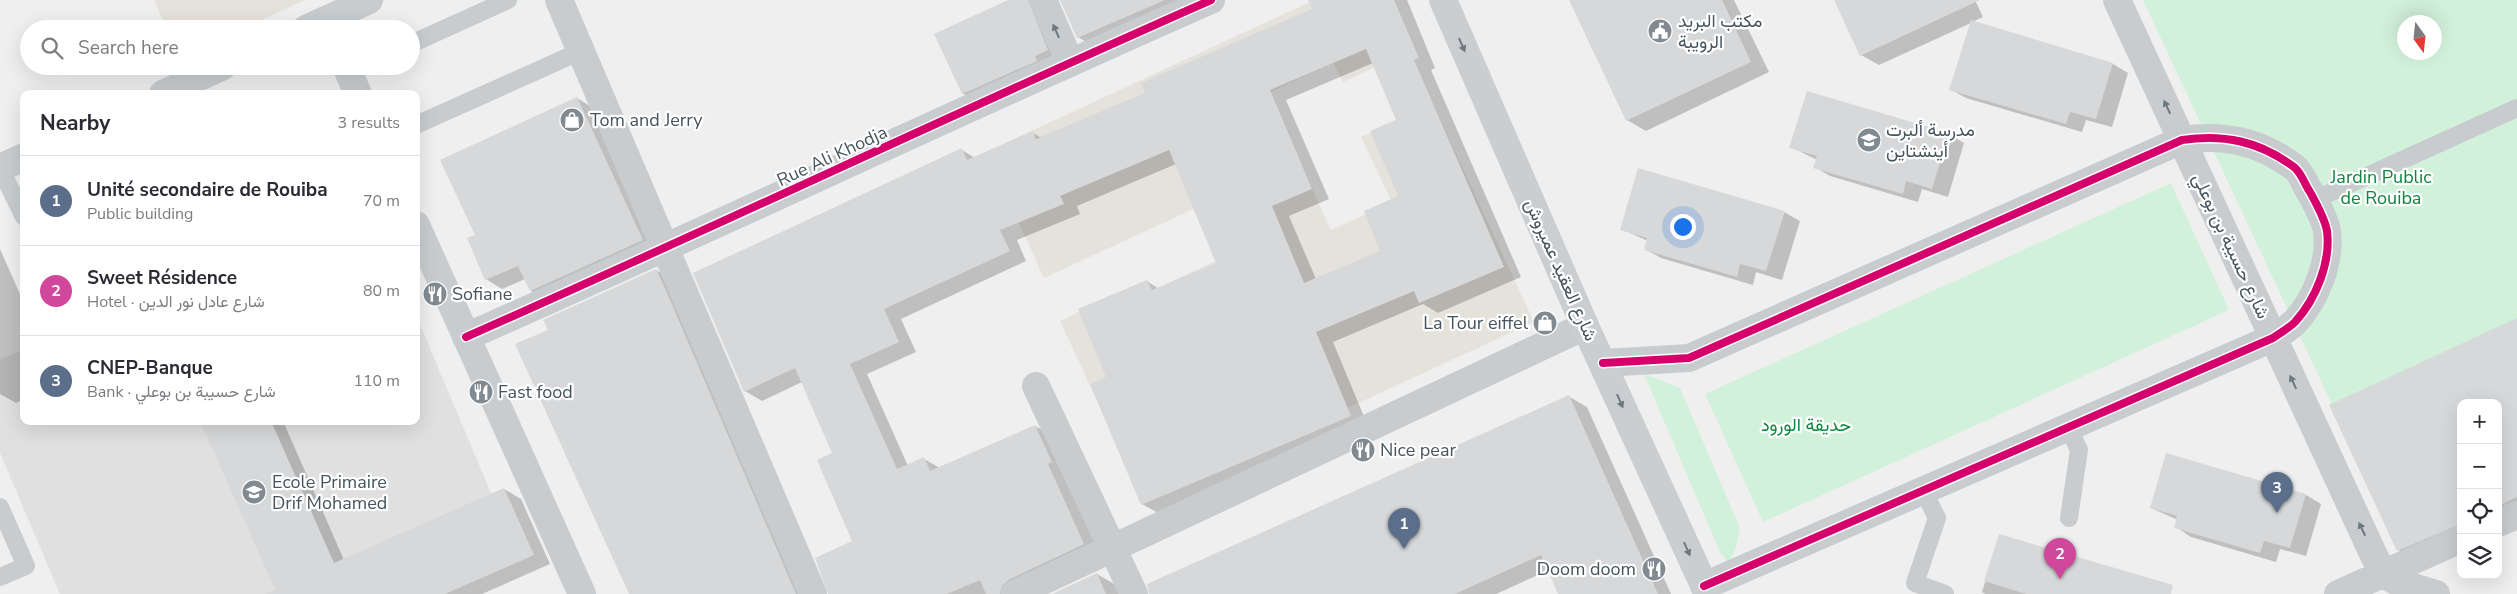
<!DOCTYPE html>
<meta charset="utf-8">
<style>
:root{--surface:#fff;--page:#f2f2f3;--text:#2b2b33;--muted:#7c7c81;--line:#e1e1e2;--accent:#2563eb}
body{margin:0;font-family:"Nunito Sans",Vazirmatn,sans-serif;background:var(--page);color:var(--text)}
.controls{position:absolute;right:15px;bottom:15px;display:grid;overflow:hidden;border-radius:10px;box-shadow:0 5px 20px #0002}
.controls button{width:45px;height:45px;display:grid;place-items:center;padding:0;border:0;border-bottom:1px solid var(--line);background:var(--surface);color:var(--text);font:25px sans-serif}
.compass{position:absolute;left:2397px;top:15px;width:45px;height:45px;border-radius:50%;background:var(--surface);box-shadow:0 5px 20px #0002;rotate:165deg}
.you{position:absolute;left:1682px;top:226px;width:18px;height:18px;margin:-12px;border:4px solid #fff;border-radius:50%;background:#1a73e8;box-shadow:0 0 0 8px #1a73e833}
.badge{display:grid;place-items:center;width:32px;height:32px;border-radius:50%;background:var(--accent);color:#fff;font-size:16px;font-weight:700}
.pin{position:absolute;translate:-50% -41px;filter:drop-shadow(0 1px 2px #0008)}
.pin::after{content:'';position:absolute;top:26px;width:18px;height:15px;background:inherit;clip-path:polygon(0 0,100% 0,50% 100%)}
.list{margin:0;padding:0;list-style:none}
h2{display:flex;justify-content:space-between;align-items:center;height:65px;margin:0;padding:0 20px;font-size:21px}
h2 small{font-size:16px;font-weight:400;color:var(--muted)}
.list li{display:grid;grid-template-columns:32px 1fr auto;gap:15px;align-items:center;box-sizing:border-box;height:90px;padding:0 20px;border-top:1px solid var(--line)}
.list b{display:block;font-size:19px;white-space:nowrap}
.list p{margin:0;font-size:16px;white-space:nowrap;color:var(--muted)}
.list em{font-size:16px;font-style:normal;color:var(--muted)}
.icon{flex:none;width:28px;height:28px;fill:none;stroke:currentColor;stroke-width:2;stroke-linecap:round;stroke-linejoin:round}
.map{position:relative;flex:none;width:2517px;height:594px;overflow:hidden}
.search{position:absolute;background:var(--surface);box-shadow:0 5px 20px #0002;left:20px;top:20px;width:400px;height:55px;display:flex;align-items:center;gap:12px;box-sizing:border-box;padding:0 18px;border-radius:28px;color:var(--muted);font-size:19px}
.panel{position:absolute;background:var(--surface);box-shadow:0 5px 20px #0002;left:20px;top:90px;width:400px;height:335px;border-radius:10px}
.map>svg:first-child{display:block}
</style>
<div class="map">
<svg width="2517" height="594" viewBox="0 0 2517 594">
<rect width="100%" height="100%" fill="#f0efef"/>
<path fill="#e5e2dc" d="M 154,0 L 305,0 L 242,29 L 167,29 Z
M 1314,0 L 1407,52 L 1343,82 L 1333,63 L 1268,93 L 1331,230 L 1392,202 L 1361,137 L 1433,104 L 1534,322 L 1144,502 L 1060,321 L 1147,280 L 1176,342 L 1166,284 L 1226,256 L 1202,205 L 1044,278 L 986,152 Z"/>
<path fill="#e1e0e1" d="M 416,315 L 507,531 L 364,594 L 60,594 L 0,453 L 0,360 L 24,349 L 24,421 L 416,421 Z"/>
<path fill="#d2f1da" fill-rule="evenodd" d="M 2143,0 L 2517,0 L 2517,436 L 2498,403 L 2461,403 L 2377,501 ZM 2404,22 L 2434,22 L 2434,52 L 2404,52 Z
M 2171,183 L 2229,310 L 1763,522 L 1705,394 Z
M 1644,374 L 1680,388 L 1740,528 L 1736,548 L 1729,564 L 1720,552 Z"/>
<path fill="#0003" fill-rule="evenodd" d="M 1011,0 L 1047,0 L 1063,60 L 978,102 L 962,93 Z
M 1061,0 L 1205,0 L 1095,47 L 1078,37 Z
M 1309,0 L 1407,0 L 1435,68 L 1431,70 L 1521,277 L 1438,313 L 1423,304 L 1333,342 L 1368,426 L 1160,514 L 1142,504 L 1108,377 L 1147,281 L 1159,289 L 1218,264 L 1176,164 L 1077,206 L 1080,214 L 1017,240 L 1026,261 L 901,319 L 916,352 L 867,374 L 908,466 L 924,459 L 940,468 L 1035,426 L 1053,436 L 1101,554 L 1021,594 L 829,594 L 854,542 L 834,453 L 802,382 L 762,401 L 745,391 L 962,150 L 975,158 L 1033,133 L 1041,138 L 1146,93 L 1313,9 ZM 1373,63 L 1397,120 L 1400,197 L 1382,252 L 1316,279 L 1289,216 L 1329,199 L 1286,100 Z
M 1570,0 L 1734,0 L 1769,72 L 1646,131 L 1627,120 Z
M 1835,0 L 1975,0 L 1983,17 L 1972,22 L 2113,64 L 2128,73 L 2112,127 L 2086,120 L 2082,132 L 1966,98 L 1950,89 L 1971,23 L 1879,65 L 1861,55 Z
M 577,98 L 593,108 L 658,250 L 547,300 L 531,291 L 525,279 L 502,289 L 486,279 L 476,235 Z
M 1949,134 L 1964,143 L 1948,197 L 1922,189 L 1918,202 L 1830,176 L 1815,167 L 1817,160 L 1791,147 Z
M 1784,212 L 1800,221 L 1782,280 L 1756,272 L 1753,285 L 1661,258 L 1645,249 L 1648,241 L 1621,229 Z
M 0,249 L 24,303 L 24,399 L 16,403 L 0,394 Z
M 656,270 L 674,280 L 808,594 L 632,594 L 549,330 Z
M 2517,320 L 2517,516 L 2498,525 L 2498,403 L 2461,403 L 2461,541 L 2416,560 L 2398,550 L 2330,406 Z
M 1568,396 L 1587,407 L 1671,594 L 1559,594 L 1549,570 L 1496,594 L 1183,594 Z
M 201,421 L 283,421 L 344,560 L 504,489 L 521,499 L 550,564 L 482,594 L 268,594 L 276,590 Z
M 2306,495 L 2321,504 L 2306,556 L 2280,549 L 2276,562 L 2191,537 L 2176,527 L 2178,520 L 2151,508 Z
M 2000,535 L 2143,594 L 1985,594 L 1982,592 Z
M 1097,574 L 1114,584 L 1119,594 L 1055,594 Z"/>
<path fill="#d7d8d9" fill-rule="evenodd" d="M 1008,0 L 1028,0 L 1048,50 L 1035,56 L 1037,61 L 962,94 L 934,34 Z
M 1060,0 L 1165,0 L 1077,38 Z
M 1308,0 L 1394,0 L 1419,58 L 1414,60 L 1504,267 L 1419,303 L 1414,291 L 1316,332 L 1351,416 L 1141,505 L 1090,384 L 1106,377 L 1078,309 L 1147,280 L 1152,290 L 1216,263 L 1169,150 L 1060,196 L 1064,204 L 1000,230 L 1010,251 L 884,309 L 899,342 L 850,364 L 897,469 L 924,457 L 930,471 L 1035,425 L 1052,462 L 1048,464 L 1084,544 L 1008,580 L 1002,586 L 1000,594 L 986,594 L 980,580 L 947,594 L 828,594 L 815,558 L 852,541 L 817,460 L 832,453 L 795,368 L 744,392 L 693,273 L 962,148 L 967,160 L 1033,131 L 1036,139 L 1145,93 L 1141,83 L 1312,9 ZM 1366,49 L 1396,120 L 1370,131 L 1398,196 L 1364,211 L 1380,251 L 1304,283 L 1272,206 L 1312,189 L 1270,90 Z
M 1569,0 L 1722,0 L 1751,62 L 1626,121 Z
M 1834,0 L 1980,0 L 1860,56 Z
M 1971,20 L 2113,63 L 2096,119 L 2070,112 L 2066,124 L 1949,90 Z
M 1807,91 L 1949,133 L 1932,189 L 1906,181 L 1903,194 L 1813,168 L 1817,156 L 1789,148 Z
M 577,97 L 643,240 L 530,291 L 518,266 L 485,280 L 467,238 L 475,235 L 440,160 Z
M 1638,168 L 1785,211 L 1766,271 L 1740,264 L 1737,277 L 1644,250 L 1647,238 L 1620,230 Z
M 656,269 L 664,286 L 796,594 L 629,594 L 515,344 L 548,330 L 543,320 Z
M 2517,318 L 2517,497 L 2498,506 L 2498,403 L 2461,403 L 2461,524 L 2397,551 L 2329,405 Z
M 1569,395 L 1658,594 L 1558,594 L 1541,555 L 1455,594 L 1149,594 L 1147,584 Z
M 200,421 L 271,421 L 334,563 L 504,488 L 534,555 L 445,594 L 265,594 L 275,589 Z
M 2166,453 L 2306,494 L 2290,548 L 2264,541 L 2260,553 L 2174,528 L 2177,516 L 2150,508 Z
M 1999,534 L 2173,585 L 2171,594 L 2026,594 L 1984,581 Z
M 1097,573 L 1106,594 L 1052,594 Z"/>
<g fill="none" stroke-linecap="round" stroke-linejoin="round">
<path stroke="#c8ccce" stroke-width="18" d="M 411,44 L 508,0
M 416,125 L 581,51
M 0,168 L 24,217
M 2314,200 L 2517,108
M 2068,427 L 2079,450 L 2069,518
M 1923,490 L 1937,518 L 1915,583 L 1945,594
M 0,507 L 26,566 L 0,577"/>
<path stroke="#c8ccce" stroke-width="28" d="M 559,0 L 813,594
M 1043,0 L 1070,62
M 2117,0 L 2382,573 L 2399,583 L 2436,594
M 306,29 L 369,0
M 346,66 L 358,94
M 163,94 L 223,66
M 0,168 L 24,157
M 416,225 L 582,594
M 466,337 C 715,227 961,110 1211,0
M 1603,363 L 1689,358 L 2182,140 C 2224,134 2259,141 2294,167 C 2301,172 2305,185 2310,192 C 2316,203 2325,219 2327,231 C 2331,262 2316,299 2295,322 C 2289,328 2280,333 2273,338 L 1704,586
M 1036,386 L 1134,594
M 2498,523 L 2517,515
M 1015,594 L 1585,326
M 2338,594 L 2461,539"/>
<path stroke="#caced0" stroke-width="28" d="M 1443,0 L 1585,326 L 1708,594"/>
<defs>
<path id="cycleway" d="M 466,337 C 715,227 961,110 1211,0
M 1603,363 L 1689,358 L 2182,140 C 2224,134 2259,141 2294,167 C 2301,172 2305,185 2310,192 C 2316,203 2325,219 2327,231 C 2331,262 2316,299 2295,322 C 2289,328 2280,333 2273,338 L 1704,586"/>
</defs>
<use href="#cycleway" stroke="#fff" stroke-width="11"/>
<use href="#cycleway" stroke="#d6006c" stroke-width="8"/>
</g>
<defs><path id="oneway-solid" d="M-6-.8H1V-3.2L6.5 0L1 3.2V.8H-6Z" transform="scale(1.25)"/></defs>
<g fill="#6c787f">
<use href="#oneway-solid" transform="translate(1056 31) rotate(-114)"/>
<use href="#oneway-solid" transform="translate(2167 107) rotate(-115)"/>
<use href="#oneway-solid" transform="translate(2293 382) rotate(-115)"/>
<use href="#oneway-solid" transform="translate(2362 529) rotate(-115)"/>
</g>
<g fill="#6d7980">
<use href="#oneway-solid" transform="translate(1462 45) rotate(66)"/>
<use href="#oneway-solid" transform="translate(1620 401) rotate(66)"/>
<use href="#oneway-solid" transform="translate(1687 549) rotate(66)"/>
</g>
<defs>
<symbol id="civic-disc" viewBox="-11 -11 22 22"><circle r="9.5" fill="#818a90" stroke="#fff"/><path d="M-.6-6.5H3V-4.5H.6V-3L4-1V1h2V6H-6V1h2V-1L-.6-3ZM-1.2 2.5V6h2.4V2.5Z" fill="#fff"/></symbol>
<symbol id="shop-disc" viewBox="-11 -11 22 22"><circle r="9.5" fill="#818a90" stroke="#fff"/><path d="M-5-2.5h2.3a2.7 3.5 0 0 1 5.4 0H5L5.5 6h-11ZM-1.5-2.5h3a1.5 2.3 0 0 0-3 0Z" fill="#fff"/></symbol>
<symbol id="school-disc" viewBox="-11 -11 22 22"><circle r="9.5" fill="#818a90" stroke="#fff"/><path d="M0-5L7-2L0 1L-7-2ZM-4 1L0 2.5L4 1V4Q0 6-4 4Z" fill="#fff"/></symbol>
<symbol id="restaurant-disc" viewBox="-11 -11 22 22"><circle r="9.5" fill="#818a90" stroke="#fff"/><path d="M-5-6h1v4h1v-4h1v4h1v-4h1v5L-1.5 .5V6h-2V.5L-5-1ZM5-6V6H3V1.5H1.5Q1.5-4 5-6Z" fill="#fff"/></symbol>
</defs>
<g fill-rule="evenodd">
<use href="#civic-disc" x="1646" y="17" width="28" height="28"/>
<use href="#shop-disc" x="558" y="106" width="28" height="28"/>
<use href="#school-disc" x="1855" y="126" width="28" height="28"/>
<use href="#restaurant-disc" x="421" y="280" width="28" height="28"/>
<use href="#shop-disc" x="1531" y="309" width="28" height="28"/>
<use href="#restaurant-disc" x="467" y="378" width="28" height="28"/>
<use href="#restaurant-disc" x="1349" y="436" width="28" height="28"/>
<use href="#school-disc" x="240" y="478" width="28" height="28"/>
<use href="#restaurant-disc" x="1640" y="555" width="28" height="28"/>
</g>
<g text-anchor="middle" dominant-baseline="central" stroke-width="4.5" stroke-linejoin="round" paint-order="stroke">
<g font-size="18" fill="#45545d" stroke="#fff" text-anchor="start">
<text x="1678" y="21">مكتب البريد<tspan x="1678" dy="21">الرويبة</tspan></text>
<text x="590" y="120">Tom and Jerry</text>
<text x="1886" y="130">مدرسة ألبرت<tspan x="1886" dy="21">أينشتاين</tspan></text>
<text x="452" y="294">Sofiane</text>
<text x="1528" y="323" text-anchor="end">La Tour eiffel</text>
<text x="498" y="392">Fast food</text>
<text x="1380" y="450">Nice pear</text>
<text x="272" y="482">Ecole Primaire<tspan x="272" dy="21">Drif Mohamed</tspan></text>
<text x="1636" y="569" text-anchor="end">Doom doom</text>
</g>
<g font-size="18" fill="#45545d" stroke="#fff">
<text transform="translate(832 156) rotate(-25)">Rue Ali Khodja</text>
<text transform="translate(2231 246) rotate(65)">شارع حسيبة بن بوعلي</text>
<text transform="translate(1561 270) rotate(66)">شارع العقيد عميروش</text>
</g>
<g font-size="18" fill="#0f853e" stroke="#fff">
<text x="2381" y="177">Jardin Public<tspan x="2381" dy="21">de Rouiba</tspan></text>
<text x="1806" y="425">حديقة الورود</text>
</g>
</g>
</svg>
<div class="controls">
<button>+</button>
<button>−</button>
<button><svg class="icon" aria-label="locate" viewBox="0 0 24 24"><circle cx="12" cy="12" r="6"/><path d="M12 2v4M12 18v4M2 12h4M18 12h4"/></svg></button>
<button><svg class="icon" aria-label="layers" viewBox="0 0 24 24"><path d="M12 4l9 5-9 5-9-5zM3 14l9 5 9-5"/></svg></button>
</div>
<svg class="compass" viewBox="-18 -18 36 36"><path d="M0-13l5 13h-10z" fill="#e53935"/><path d="M0 13l5-13h-10z" fill="#7c7c81"/></svg>
<div class="you"></div>
<div class="pin badge" style="left:1404px;top:549px;background:#5c6f8a">1</div>
<div class="pin badge" style="left:2060px;top:579px;background:#d1479c">2</div>
<div class="pin badge" style="left:2277px;top:513px;background:#5c6f8a">3</div>
<div class="search"><svg class="icon" aria-label="search" viewBox="0 0 24 24"><circle cx="10" cy="10" r="6"/><path d="M15 15l6 6"/></svg>Search here</div>
<section class="panel">
<h2>Nearby<small>3 results</small></h2>
<ul class="list">
<li><span class="badge" style="background:#5c6f8a">1</span><div><b>Unité secondaire de Rouiba</b><p>Public building</p></div><em>70 m</em></li>
<li><span class="badge" style="background:#d1479c">2</span><div><b>Sweet Résidence</b><p>Hotel · شارع عادل نور الدين</p></div><em>80 m</em></li>
<li><span class="badge" style="background:#5c6f8a">3</span><div><b>CNEP-Banque</b><p>Bank · شارع حسيبة بن بوعلي</p></div><em>110 m</em></li>
</ul>
</section>
</div>
